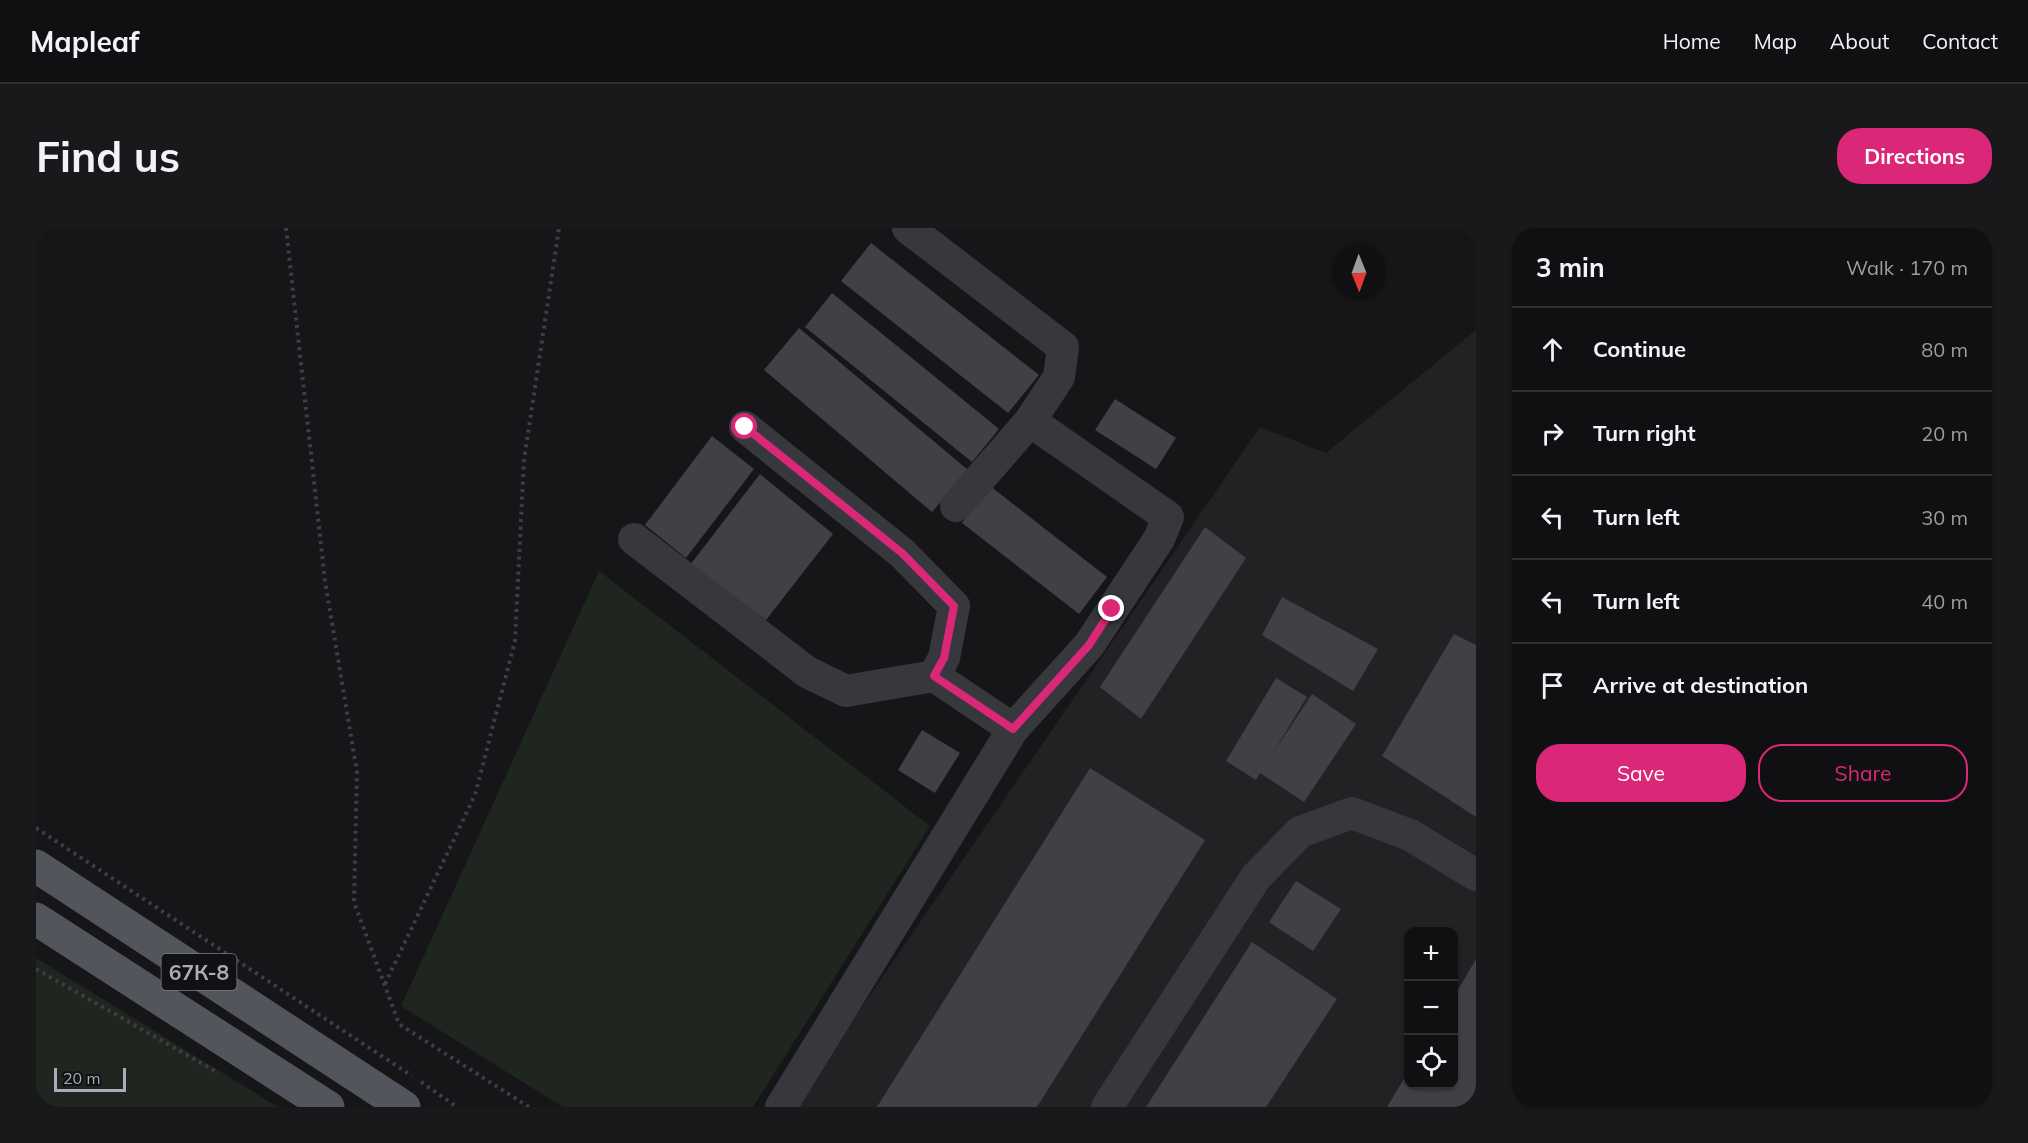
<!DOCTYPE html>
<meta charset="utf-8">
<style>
:root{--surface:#101012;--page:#19191b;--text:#f1f3f6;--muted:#9c9d9f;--line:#303032;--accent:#db2777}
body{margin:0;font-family:Mulish,sans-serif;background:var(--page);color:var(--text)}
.controls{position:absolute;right:18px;bottom:18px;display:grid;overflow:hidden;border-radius:12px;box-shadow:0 2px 4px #0004}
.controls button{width:54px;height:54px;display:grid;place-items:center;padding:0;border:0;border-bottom:2px solid var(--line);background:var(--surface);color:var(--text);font:30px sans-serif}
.compass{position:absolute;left:1296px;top:18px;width:54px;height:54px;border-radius:50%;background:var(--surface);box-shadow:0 2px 4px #0004;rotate:179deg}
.scale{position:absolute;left:18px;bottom:15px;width:72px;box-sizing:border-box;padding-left:6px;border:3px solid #a8adb8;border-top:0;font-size:16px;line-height:21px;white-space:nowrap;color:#a8adb8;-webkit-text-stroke:4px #111113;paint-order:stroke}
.stop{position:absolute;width:18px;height:18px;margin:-14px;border:4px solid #db2777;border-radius:50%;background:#fff}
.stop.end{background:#db2777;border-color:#fff;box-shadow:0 2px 6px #0008}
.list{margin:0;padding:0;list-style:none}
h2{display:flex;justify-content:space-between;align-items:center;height:78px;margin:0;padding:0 24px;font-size:26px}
h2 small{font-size:20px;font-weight:400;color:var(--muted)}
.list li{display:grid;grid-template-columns:39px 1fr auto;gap:18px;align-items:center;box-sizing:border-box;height:84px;padding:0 24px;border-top:2px solid var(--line)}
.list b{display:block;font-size:22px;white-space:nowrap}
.list em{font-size:20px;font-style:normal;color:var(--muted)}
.actions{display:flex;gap:12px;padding:18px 24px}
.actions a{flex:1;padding:14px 0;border:2px solid var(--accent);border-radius:24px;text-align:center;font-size:21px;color:var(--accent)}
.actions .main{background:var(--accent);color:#fff}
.icon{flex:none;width:33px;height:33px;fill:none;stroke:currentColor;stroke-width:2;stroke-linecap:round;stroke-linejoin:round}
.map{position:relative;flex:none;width:1440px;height:879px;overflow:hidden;border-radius:24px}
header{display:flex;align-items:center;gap:36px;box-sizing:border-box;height:84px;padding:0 30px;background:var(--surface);border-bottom:2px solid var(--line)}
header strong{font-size:28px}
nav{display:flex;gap:33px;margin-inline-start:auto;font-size:21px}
.intro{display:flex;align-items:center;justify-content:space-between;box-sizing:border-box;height:144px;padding:0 36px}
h1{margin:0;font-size:42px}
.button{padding:15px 27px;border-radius:24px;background:var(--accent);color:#fff;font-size:21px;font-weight:700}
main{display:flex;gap:36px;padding:0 36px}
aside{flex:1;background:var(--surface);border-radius:24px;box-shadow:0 2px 4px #0004}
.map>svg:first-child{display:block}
</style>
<header>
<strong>Mapleaf</strong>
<nav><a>Home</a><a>Map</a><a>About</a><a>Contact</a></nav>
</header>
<div class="intro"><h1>Find us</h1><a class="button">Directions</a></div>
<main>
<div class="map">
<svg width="1440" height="879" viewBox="0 0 1440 879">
<rect width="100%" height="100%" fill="#161618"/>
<path fill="#222225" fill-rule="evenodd" d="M 1440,102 L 1440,879 L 757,879 L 1224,199 L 1290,225 ZM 1372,704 L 1418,704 L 1418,856 L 1372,856 Z"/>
<path fill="#1e261f" d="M 563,343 L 894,598 L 717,879 L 527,879 L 365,778 Z
M 0,730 L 242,879 L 0,879 Z"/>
<path fill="#404145" d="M 835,15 L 1003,147 L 972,185 L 805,53 Z
M 796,65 L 963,201 L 936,234 L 769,99 Z
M 763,100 L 932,242 L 896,284 L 728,142 Z
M 1079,171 L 1140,210 L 1120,241 L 1059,202 Z
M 676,208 L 718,241 L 650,330 L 609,297 Z
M 724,246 L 797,306 L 730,392 L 654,337 Z
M 954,258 L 1071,349 L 1043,386 L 926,295 Z
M 1169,299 L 1210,330 L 1105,491 L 1064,459 Z
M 1246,369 L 1342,421 L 1317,463 L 1226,407 Z
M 1418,406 L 1440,417 L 1440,589 L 1346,528 Z
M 1240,450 L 1271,469 L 1237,525 L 1276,466 L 1320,496 L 1268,574 L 1224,545 L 1220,552 L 1190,533 Z
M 886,502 L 924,525 L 899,565 L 862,542 Z
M 1054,540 L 1169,612 L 1001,879 L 841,879 Z
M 1260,653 L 1305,681 L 1277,723 L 1233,694 Z
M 1216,714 L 1301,771 L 1230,879 L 1110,879 Z
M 1440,731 L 1440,879 L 1351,879 L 1372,844 L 1372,856 L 1418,856 L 1418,769 Z"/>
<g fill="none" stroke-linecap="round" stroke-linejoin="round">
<path stroke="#3d3f44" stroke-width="4" stroke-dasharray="3 4.5" stroke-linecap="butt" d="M 250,0 L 289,353 L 321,544 L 318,674 L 363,796 L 493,879
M 0,600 L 376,848
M 0,741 L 179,843
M 349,756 L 439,567 L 479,413 L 488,232 L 523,0
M 385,854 L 421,879"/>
<path stroke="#37383d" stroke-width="32" d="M 872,0 L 1027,119 L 1023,149 L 994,193 L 920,278
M 709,199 L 866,325 L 918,378 L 908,430 L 898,448 L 977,501
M 598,311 L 771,444 L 810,463 L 898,448
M 745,879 L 977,501 L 1053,417 L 1123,311 L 1132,289 L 994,193
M 1071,879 L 1220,649 L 1264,604 L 1316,585 L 1374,607 L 1440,647"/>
<path stroke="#53555c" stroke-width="33" d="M 0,638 L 368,879
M 0,691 L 292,879"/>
</g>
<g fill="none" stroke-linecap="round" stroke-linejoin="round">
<path stroke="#db2777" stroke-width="8" d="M 709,199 L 866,325 L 918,378 L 908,430 L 898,448 L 977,501 L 1053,417 L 1076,381"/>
</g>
<g text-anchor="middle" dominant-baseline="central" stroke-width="4.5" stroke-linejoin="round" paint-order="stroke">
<rect fill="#111113" stroke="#7b7e86" stroke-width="1.5" x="125.5" y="726" width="75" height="36" rx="4.5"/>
<g font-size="21" font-weight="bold" fill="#a8adb8">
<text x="163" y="744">67К-8</text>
</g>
</g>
</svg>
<div class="controls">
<button>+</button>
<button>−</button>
<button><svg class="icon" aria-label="locate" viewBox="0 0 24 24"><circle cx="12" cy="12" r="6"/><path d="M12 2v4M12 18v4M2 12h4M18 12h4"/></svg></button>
</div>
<svg class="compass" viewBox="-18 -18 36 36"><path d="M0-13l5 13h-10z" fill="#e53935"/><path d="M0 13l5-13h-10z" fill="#9c9d9f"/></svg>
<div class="scale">20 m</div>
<div class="stop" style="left:709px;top:199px"></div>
<div class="stop end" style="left:1076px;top:381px"></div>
</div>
<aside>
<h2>3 min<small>Walk · 170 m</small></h2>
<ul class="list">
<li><svg class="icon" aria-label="ahead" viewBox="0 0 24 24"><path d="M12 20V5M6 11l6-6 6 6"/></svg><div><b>Continue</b></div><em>80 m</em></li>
<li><svg class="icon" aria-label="right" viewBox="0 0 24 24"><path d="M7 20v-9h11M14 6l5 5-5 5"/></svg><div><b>Turn right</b></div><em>20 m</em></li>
<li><svg class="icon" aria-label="left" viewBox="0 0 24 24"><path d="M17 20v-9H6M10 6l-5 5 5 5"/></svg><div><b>Turn left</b></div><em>30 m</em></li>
<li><svg class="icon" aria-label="left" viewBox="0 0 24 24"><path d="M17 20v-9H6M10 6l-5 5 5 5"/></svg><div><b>Turn left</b></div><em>40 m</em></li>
<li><svg class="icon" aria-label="arrive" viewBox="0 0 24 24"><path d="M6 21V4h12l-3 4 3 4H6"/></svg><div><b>Arrive at destination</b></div></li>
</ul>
<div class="actions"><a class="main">Save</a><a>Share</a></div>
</aside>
</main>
